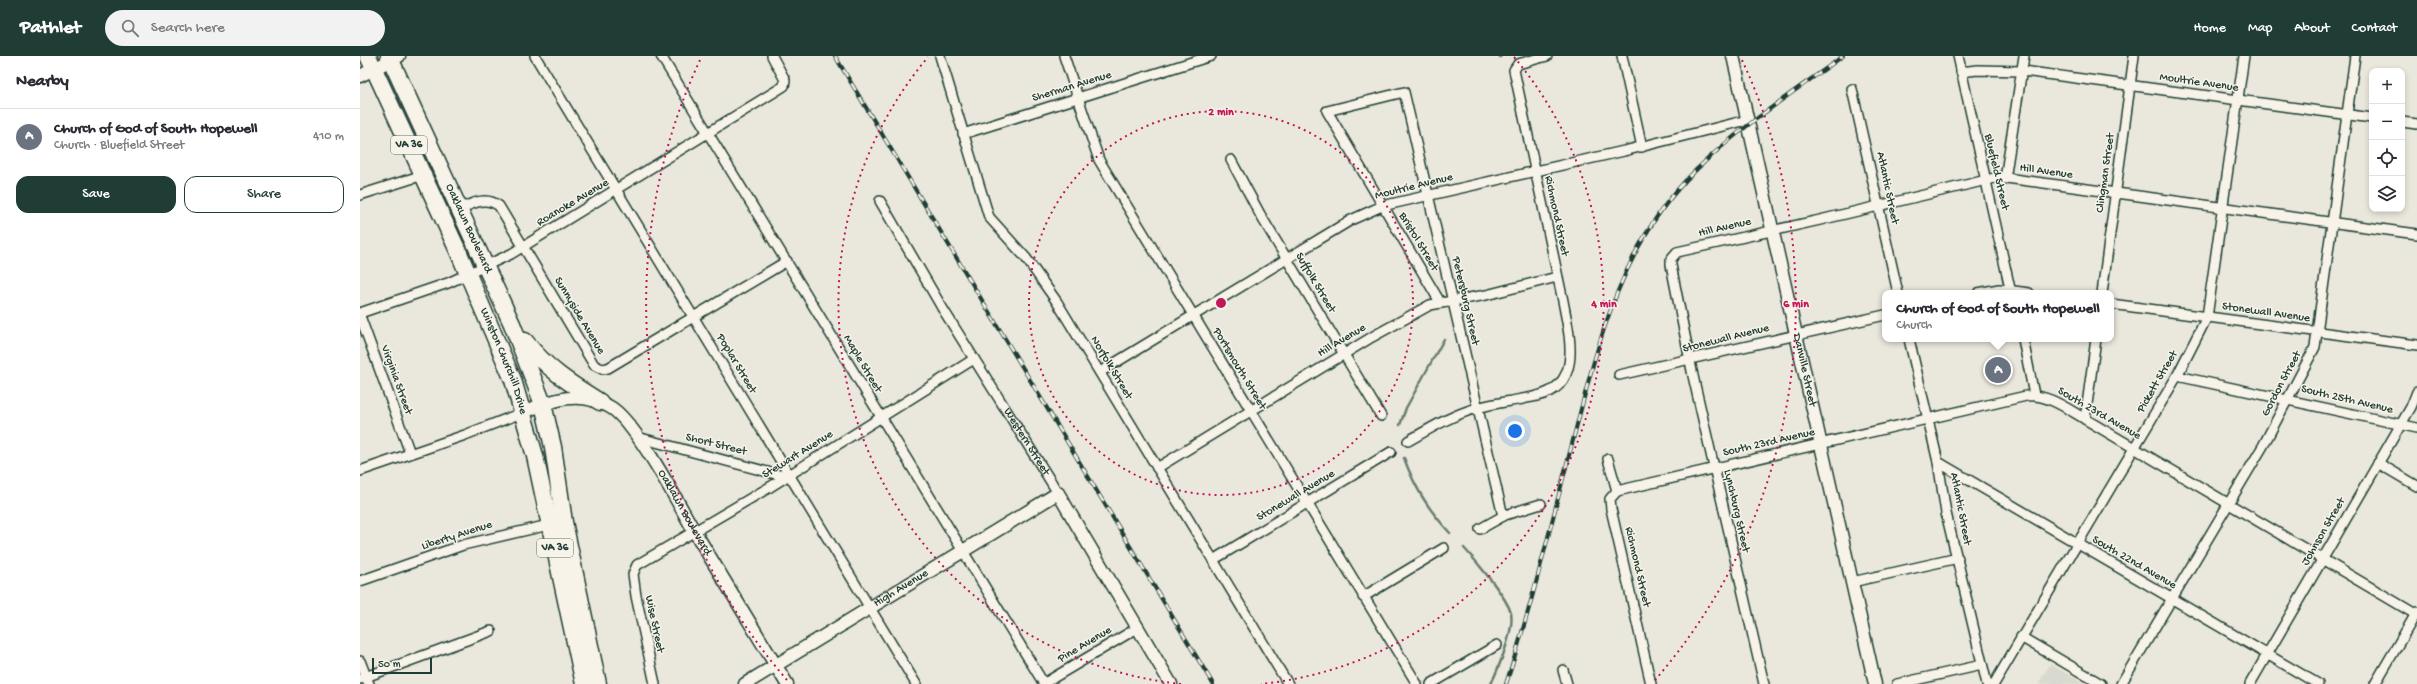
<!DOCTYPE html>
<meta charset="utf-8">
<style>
:root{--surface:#fff;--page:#f2f2f3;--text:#2b2b33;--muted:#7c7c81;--line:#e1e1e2;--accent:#1f3d34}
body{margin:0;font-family:"Gochi Hand",sans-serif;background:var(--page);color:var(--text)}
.controls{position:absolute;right:12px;top:12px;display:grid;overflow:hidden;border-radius:8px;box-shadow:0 2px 6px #0003}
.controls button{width:36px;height:36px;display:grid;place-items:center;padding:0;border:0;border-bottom:1px solid var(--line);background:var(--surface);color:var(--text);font:20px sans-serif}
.scale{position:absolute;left:12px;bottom:10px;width:60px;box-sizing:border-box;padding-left:4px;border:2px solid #1f3d34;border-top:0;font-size:11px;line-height:14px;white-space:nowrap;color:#1f3d34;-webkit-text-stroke:3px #f7f3e8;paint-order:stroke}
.you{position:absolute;left:1155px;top:375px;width:14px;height:14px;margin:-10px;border:3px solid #fff;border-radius:50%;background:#1a73e8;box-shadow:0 0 0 6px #1a73e833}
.badge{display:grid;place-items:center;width:26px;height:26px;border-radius:50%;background:var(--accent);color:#fff;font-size:13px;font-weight:700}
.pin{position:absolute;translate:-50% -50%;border:2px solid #fff;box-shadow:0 1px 4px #0006}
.popup{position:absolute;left:1522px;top:234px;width:232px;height:52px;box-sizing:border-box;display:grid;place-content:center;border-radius:8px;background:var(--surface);filter:drop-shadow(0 1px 3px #0005);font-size:13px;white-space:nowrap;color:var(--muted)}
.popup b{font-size:15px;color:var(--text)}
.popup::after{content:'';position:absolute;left:50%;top:100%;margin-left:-8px;border:8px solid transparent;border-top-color:var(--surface)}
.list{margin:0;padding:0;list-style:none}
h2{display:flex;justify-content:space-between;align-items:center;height:52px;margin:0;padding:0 16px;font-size:17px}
h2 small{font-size:13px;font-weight:400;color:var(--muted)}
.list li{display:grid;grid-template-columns:26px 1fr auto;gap:12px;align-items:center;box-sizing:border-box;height:56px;padding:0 16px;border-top:1px solid var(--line)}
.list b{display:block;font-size:15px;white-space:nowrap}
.list p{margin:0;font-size:13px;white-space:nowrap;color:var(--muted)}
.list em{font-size:13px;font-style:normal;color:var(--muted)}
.actions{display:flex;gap:8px;padding:12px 16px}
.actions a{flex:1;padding:9px 0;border:1px solid var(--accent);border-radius:12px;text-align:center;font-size:14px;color:var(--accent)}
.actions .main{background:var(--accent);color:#fff}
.icon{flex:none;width:22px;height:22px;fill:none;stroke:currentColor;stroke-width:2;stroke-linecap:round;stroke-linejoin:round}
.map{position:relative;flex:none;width:2057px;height:628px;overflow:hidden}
header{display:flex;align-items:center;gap:24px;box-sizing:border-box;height:56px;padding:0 20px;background:var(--accent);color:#fff}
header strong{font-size:19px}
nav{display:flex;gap:22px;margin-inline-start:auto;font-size:14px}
.search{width:280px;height:36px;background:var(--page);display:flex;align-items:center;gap:10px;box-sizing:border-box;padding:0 14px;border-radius:22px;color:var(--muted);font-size:15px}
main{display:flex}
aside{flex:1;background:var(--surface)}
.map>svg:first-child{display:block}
</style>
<header>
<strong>Pathlet</strong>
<div class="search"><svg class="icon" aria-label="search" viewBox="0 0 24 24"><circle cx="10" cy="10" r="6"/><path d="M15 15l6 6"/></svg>Search here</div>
<nav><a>Home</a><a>Map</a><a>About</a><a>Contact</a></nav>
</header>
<main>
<aside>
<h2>Nearby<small></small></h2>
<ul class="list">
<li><span class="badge" style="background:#6b7280">A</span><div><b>Church of God of South Hopewell</b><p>Church · Bluefield Street</p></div><em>410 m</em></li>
</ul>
<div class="actions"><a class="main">Save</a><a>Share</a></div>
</aside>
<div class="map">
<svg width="2057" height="628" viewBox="0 0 2057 628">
<rect width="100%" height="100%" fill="#eae8dd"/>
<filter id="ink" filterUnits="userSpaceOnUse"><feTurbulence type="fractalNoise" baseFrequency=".025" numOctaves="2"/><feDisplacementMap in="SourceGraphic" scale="8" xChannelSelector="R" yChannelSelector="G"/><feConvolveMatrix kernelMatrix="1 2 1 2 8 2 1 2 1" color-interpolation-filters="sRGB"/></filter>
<g filter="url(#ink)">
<path fill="#d9dacf" d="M 1690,608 L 1725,628 L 1678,628 Z"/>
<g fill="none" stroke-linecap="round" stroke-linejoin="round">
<path stroke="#6a7c72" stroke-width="2.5" d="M 1140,1 L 1141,0
M 1040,369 L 1046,352 L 1084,283
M 1044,402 C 1055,432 1068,453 1090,477
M 1104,492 C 1117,506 1143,537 1150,554 C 1157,569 1138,613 1131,628"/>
<defs>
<g id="minor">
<path d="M 175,0 L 556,628"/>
<path d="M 301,0 L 684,628"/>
<path d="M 580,0 L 629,161 L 666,202 L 697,246 L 928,628"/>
<path d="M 704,0 L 739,104 L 1057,628"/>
<path d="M 1262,0 L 1282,91"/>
<path d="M 1598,0 L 1651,237"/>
<path d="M 1601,16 L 1617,14 L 1663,15 L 2012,62"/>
<path d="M 1492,33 L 1538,237"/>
<path d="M 2042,66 L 2057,68"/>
<path d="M 603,78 L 851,0"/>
<path d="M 871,104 L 901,160 L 1021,360"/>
<path d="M 1645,123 L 1664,0"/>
<path d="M 0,139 L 63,119"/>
<path id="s1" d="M 520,145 L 581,250 L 698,437"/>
<path d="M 100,153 C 113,147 126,140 139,150 L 234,309 L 242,313 L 248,312 L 427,205"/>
<path d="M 1618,237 L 1639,233 L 1669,237"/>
<path d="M 1742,237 L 1774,0"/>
<path d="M 1080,246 L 967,55 L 1044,36 L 1143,460"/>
<path d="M 1751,248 L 2057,289"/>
<path d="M 0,257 L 88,227 L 151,198 L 424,30 L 425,24 L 412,0"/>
<path d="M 0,260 L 50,397"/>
<path d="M 1549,283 L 1578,406 L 1586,457 L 1627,628"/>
<path d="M 1663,283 L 1674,339"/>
<path d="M 740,316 L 991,164 L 1022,150 L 1264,95 L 1387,64"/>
<path d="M 1259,319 L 1525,259"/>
<path d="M 1817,320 L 2057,372"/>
<path d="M 1725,363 L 1736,283"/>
<path d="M 277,381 L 419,419 L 428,419"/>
<path d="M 1048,385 C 1071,372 1092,359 1117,352 C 1137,346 1157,345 1177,340 C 1224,330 1209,278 1203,245 L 1154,14 L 1158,8 L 1187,0"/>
<path d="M 1248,403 L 1257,435 L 1250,443 L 1251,453 L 1291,628"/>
<path d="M 1578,406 L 1958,628"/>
<path d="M 2018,407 L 2057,430"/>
<path d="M 797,412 L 1012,281 L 1070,249 L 1126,239 L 1197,221"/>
<path d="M 0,415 L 105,379 L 164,356"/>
<path d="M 1257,435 L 1666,340 C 1688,338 1706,352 1725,363 L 2057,559"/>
<path d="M 1120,473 L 1145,459 L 1181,448"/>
<path d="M 853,504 L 1031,396"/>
<path d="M 0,525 L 103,489 L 193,468"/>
<path d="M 1492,526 L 1598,502"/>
<path d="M 1003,541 L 1084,492"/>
<path d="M 1661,581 L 1741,628"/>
<path d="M 0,605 L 9,628"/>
<path d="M 1203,614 L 1207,628"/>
<path d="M 0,623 L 131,575"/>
<path d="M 295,628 L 276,540 L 273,518 L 277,509 L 410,431 L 614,303"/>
<path d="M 683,628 L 779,571"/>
<path d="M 1071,628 L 1137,589"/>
<path d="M 1404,628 L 1333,320 L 1311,209 L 1311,203 L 1317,196 L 1460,164 L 1639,121 L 2057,178"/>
<path d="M 1537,628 L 1622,609"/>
<path d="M 1634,628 L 1817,320 L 1847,261 L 1884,0"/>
<path d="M 1761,628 L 1903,390 L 1955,291 L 1995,0"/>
<path d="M 1890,628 L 2051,351 L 2057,336"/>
<path d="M 2015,628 L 2057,556"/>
</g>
<g id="tertiary">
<path id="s2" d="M 1373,0 L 1515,628"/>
<path d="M 0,20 L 39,0"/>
<path id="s3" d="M 164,356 C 194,343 220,334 250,351 C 275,365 317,445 333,473 C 364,525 396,576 427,628"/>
<path id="s4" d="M 385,628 L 698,437 L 811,628"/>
</g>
<g id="trunk">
<path id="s5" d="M 8,0 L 99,197 L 153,324 L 175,400 L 224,628"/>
<path id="s6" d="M 29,0 L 152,268 L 183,348 L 193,391 L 204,466 L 238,628"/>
<path d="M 165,285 C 187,313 209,327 240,346"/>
</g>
</defs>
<use href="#minor" stroke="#1f3d34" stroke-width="12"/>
<use href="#tertiary" stroke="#1f3d34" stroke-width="15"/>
<use href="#trunk" stroke="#1f3d34" stroke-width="19"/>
<use href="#minor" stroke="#f7f3e8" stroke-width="9"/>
<use href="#tertiary" stroke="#f7f3e8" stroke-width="12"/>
<use href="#trunk" stroke="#f7f3e8" stroke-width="16"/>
<defs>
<path id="rail" d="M 475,0 L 853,628
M 1146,628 C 1172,549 1191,468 1212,388 C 1237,291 1261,186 1336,114 C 1380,71 1434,36 1483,0"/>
</defs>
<use href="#rail" stroke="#1f3d34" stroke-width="4"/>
<use href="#rail" stroke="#f7f3e8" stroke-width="2.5" stroke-dasharray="8" stroke-linecap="butt"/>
</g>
</g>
<g fill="none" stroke="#c2185b" stroke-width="2" stroke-dasharray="2 4">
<circle cx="861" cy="247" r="192"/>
<path d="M821 628A383 383 0 0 1 568 1M1154 1A383 383 0 0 1 901 628"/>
<path d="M427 624A575 575 0 0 1 340 4M1382 4A575 575 0 0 1 1295 624"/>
</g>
<g text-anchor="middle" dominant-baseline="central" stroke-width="3" stroke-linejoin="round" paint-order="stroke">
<g fill="#f7f3e8" stroke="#60746a" stroke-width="1">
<rect x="31" y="80" width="36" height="18" rx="3"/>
<rect x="177" y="483" width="36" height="18" rx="3"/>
</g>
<g font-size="11" font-weight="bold" fill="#1f3d34">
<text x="49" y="89">VA 36</text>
<text x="195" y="492">VA 36</text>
</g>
<g font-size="12" fill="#1f3d34" stroke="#f7f3e8">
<text transform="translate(1839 27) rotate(8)">Moultrie Avenue</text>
<text transform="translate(712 31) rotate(-17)">Sherman Avenue</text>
<text transform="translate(1636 116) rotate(77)">Bluefield Street</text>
<text transform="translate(1686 116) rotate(8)">Hill Avenue</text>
<text transform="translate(1746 117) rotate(-82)">Clingman Street</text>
<text transform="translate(1054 131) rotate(-14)">Moultrie Avenue</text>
<text transform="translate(1527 132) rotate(78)">Atlantic Street</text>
<text transform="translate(213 147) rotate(-31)">Roanoke Avenue</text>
<text transform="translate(1196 160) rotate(78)">Richmond Street</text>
<text transform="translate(1365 172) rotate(-13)">Hill Avenue</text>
<text stroke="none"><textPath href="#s6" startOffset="190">Oaklawn Boulevard</textPath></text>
<text transform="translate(1058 186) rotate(59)">Bristol Street</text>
<text transform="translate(955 227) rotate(59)">Suffolk Street</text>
<text transform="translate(1105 245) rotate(77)">Petersburg Street</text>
<text transform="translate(1906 257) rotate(8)">Stonewall Avenue</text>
<text transform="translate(219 260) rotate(59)">Sunnyside Avenue</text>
<text transform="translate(1366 283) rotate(-14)">Stonewall Avenue</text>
<text transform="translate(982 285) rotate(-31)">Hill Avenue</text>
<text stroke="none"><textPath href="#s5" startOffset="334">Winston Churchill Drive</textPath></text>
<text transform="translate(376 308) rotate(59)">Poplar Street</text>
<text transform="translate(502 308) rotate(59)">Maple Street</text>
<text transform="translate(751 312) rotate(59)">Norfolk Street</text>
<text transform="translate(879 313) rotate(59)">Portsmouth Street</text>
<text stroke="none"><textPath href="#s2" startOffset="322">Danville Street</textPath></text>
<text transform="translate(36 324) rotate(70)">Virginia Street</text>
<text transform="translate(1798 326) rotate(-60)">Pickett Street</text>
<text transform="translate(1922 328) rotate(-62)">Gordon Street</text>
<text transform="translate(1987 344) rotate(13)">South 25th Avenue</text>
<text transform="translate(1739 358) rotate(30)">South 23rd Avenue</text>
<text stroke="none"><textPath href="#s1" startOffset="282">Western Street</textPath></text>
<text transform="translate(1409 387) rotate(-13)">South 23rd Avenue</text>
<text transform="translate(356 389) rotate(14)">Short Street</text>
<text transform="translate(438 399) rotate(-32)">Stewart Avenue</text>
<text transform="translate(936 440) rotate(-31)">Stonewall Avenue</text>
<text transform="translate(1600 453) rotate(79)">Atlantic Street</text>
<text transform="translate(1376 455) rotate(77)">Lynchburg Street</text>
<text stroke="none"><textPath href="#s3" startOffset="220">Oaklawn Boulevard</textPath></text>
<text transform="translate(1964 476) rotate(-60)">Johnson Street</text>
<text transform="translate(97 480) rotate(-18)">Liberty Avenue</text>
<text transform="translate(1774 507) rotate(30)">South 22nd Avenue</text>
<text transform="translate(1277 511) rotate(77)">Richmond Street</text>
<text stroke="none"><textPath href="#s4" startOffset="183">High Avenue</textPath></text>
<text transform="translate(294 568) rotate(78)">Wise Street</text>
<text transform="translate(725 589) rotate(-31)">Pine Avenue</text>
</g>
</g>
<circle cx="861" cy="247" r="6" fill="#c2185b" stroke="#f7f3e8" stroke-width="2"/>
<g font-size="12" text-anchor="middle" font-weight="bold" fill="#c2185b" stroke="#f7f3e8" stroke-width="3" stroke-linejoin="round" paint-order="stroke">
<text x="861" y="59">2 min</text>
<text x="1244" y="251">4 min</text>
<text x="1436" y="251">6 min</text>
</g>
</svg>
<div class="controls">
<button>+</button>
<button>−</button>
<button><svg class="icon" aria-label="locate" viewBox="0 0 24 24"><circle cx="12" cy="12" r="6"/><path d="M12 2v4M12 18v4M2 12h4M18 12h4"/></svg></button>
<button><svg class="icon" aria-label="layers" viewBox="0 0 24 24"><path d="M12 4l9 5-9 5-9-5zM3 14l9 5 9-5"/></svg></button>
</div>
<div class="scale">50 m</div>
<div class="you"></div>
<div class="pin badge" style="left:1638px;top:314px;background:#6b7280">A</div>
<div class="popup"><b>Church of God of South Hopewell</b>Church</div>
</div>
</main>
